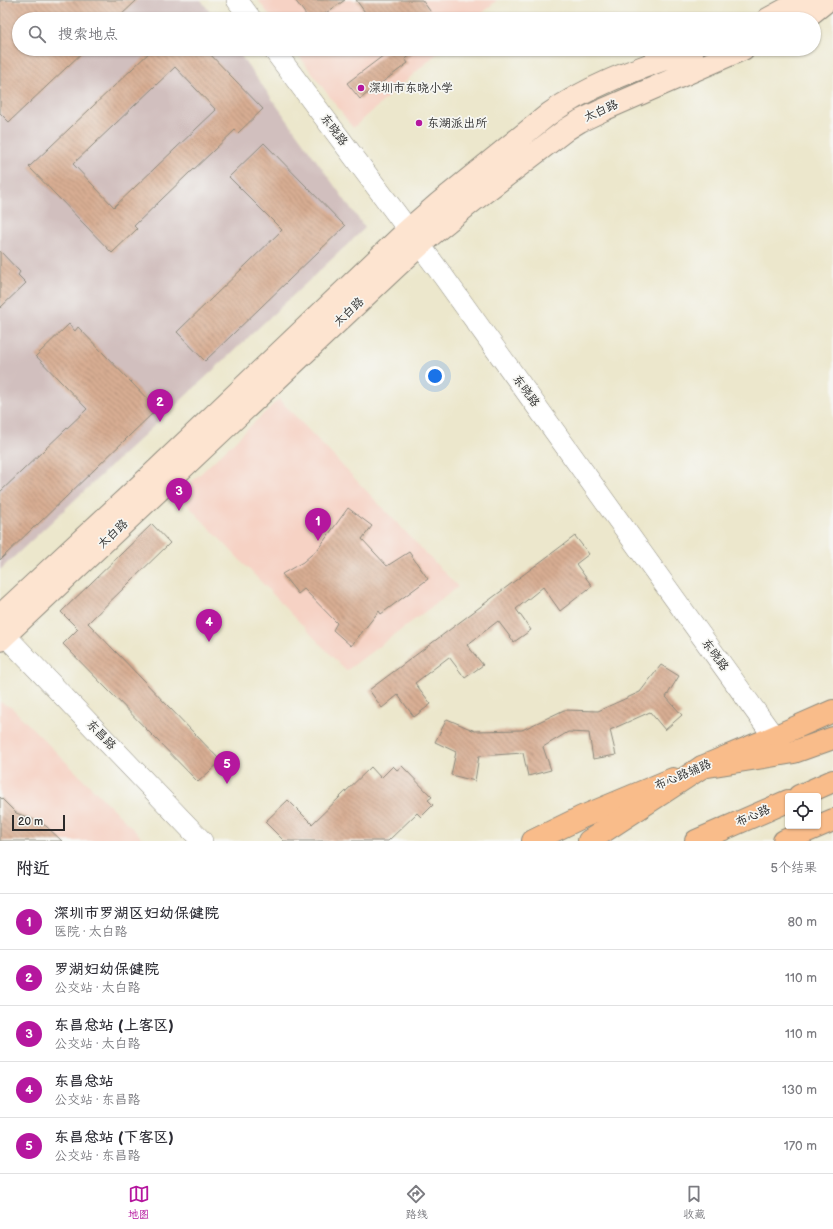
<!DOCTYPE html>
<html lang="zh">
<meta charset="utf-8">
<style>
:root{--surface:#fff;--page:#f7f7f7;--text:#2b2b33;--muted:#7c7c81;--line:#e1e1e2;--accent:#b5179e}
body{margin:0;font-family:"Balsamiq Sans","LXGW WenKai TC",sans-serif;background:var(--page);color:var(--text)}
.controls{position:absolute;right:12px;bottom:12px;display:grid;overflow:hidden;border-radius:4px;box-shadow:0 1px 3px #0004}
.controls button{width:36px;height:36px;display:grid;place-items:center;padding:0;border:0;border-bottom:1px solid var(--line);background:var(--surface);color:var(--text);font:20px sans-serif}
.scale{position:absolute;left:12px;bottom:10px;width:53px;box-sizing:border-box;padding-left:4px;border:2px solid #2b2b2b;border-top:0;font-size:11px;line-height:14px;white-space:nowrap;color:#2b2b2b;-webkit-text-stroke:3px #f6f6f2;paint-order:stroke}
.you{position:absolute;left:435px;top:376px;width:14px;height:14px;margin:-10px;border:3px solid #fff;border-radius:50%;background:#1a73e8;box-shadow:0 0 0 6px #1a73e833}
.badge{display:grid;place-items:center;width:26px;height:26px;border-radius:50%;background:var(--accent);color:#fff;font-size:13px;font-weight:700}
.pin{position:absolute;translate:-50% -33px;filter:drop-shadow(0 1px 2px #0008)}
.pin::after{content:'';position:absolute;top:21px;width:14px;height:12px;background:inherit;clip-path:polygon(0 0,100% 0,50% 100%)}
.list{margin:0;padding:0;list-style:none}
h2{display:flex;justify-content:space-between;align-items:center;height:52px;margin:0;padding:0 16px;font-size:17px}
h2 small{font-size:13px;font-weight:400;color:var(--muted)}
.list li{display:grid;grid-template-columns:26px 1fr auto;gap:12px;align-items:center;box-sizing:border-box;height:56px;padding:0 16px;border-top:1px solid var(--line)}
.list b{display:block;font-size:15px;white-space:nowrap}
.list p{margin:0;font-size:13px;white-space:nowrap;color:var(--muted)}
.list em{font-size:13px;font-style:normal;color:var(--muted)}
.icon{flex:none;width:22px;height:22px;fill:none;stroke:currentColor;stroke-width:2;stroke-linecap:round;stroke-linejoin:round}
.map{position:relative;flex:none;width:833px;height:841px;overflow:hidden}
.search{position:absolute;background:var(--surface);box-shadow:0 1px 3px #0004;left:12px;right:12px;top:12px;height:44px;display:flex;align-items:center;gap:10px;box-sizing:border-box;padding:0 14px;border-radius:22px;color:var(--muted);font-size:15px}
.sheet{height:332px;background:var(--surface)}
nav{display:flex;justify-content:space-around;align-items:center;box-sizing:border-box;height:56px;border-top:1px solid var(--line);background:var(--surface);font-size:11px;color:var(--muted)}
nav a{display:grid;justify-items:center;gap:2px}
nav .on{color:var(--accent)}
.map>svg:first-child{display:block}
</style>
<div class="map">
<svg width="833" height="841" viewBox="0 0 833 841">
<defs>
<pattern id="building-back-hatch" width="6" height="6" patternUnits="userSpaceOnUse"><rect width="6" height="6" fill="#d8ad93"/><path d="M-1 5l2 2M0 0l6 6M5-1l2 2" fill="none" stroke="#af8d78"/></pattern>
</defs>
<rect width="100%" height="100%" fill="#f6f6f2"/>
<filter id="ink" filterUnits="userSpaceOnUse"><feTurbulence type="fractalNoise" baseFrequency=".025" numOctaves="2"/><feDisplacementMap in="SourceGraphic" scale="8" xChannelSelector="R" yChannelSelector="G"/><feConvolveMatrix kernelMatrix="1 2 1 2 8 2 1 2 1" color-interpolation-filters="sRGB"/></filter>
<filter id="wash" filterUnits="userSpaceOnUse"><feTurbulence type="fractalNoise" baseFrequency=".012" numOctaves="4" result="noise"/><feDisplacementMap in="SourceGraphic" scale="16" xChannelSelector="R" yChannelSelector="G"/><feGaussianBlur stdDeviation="0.9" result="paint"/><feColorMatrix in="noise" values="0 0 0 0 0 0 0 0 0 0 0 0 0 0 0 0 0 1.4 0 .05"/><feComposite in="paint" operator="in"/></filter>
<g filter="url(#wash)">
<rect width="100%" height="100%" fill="#ece7cc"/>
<path fill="#f6d2c4" d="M 258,0 L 497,0 L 476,19 L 272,19 Z
M 294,49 L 442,49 L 353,128 Z
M 279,399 L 458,587 L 346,671 L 178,495 Z
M 0,702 L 12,708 L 145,841 L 0,841 Z"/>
<path fill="#d1bfbe" d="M 0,0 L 201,0 L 215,19 L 19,19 L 19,49 L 236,49 L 365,228 L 0,570 Z"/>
<g id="blocks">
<path fill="url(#building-back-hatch)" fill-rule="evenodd" d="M 0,0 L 137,0 L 117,19 L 19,19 L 19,49 L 86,49 L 9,122 L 0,113 Z
M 295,0 L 345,0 L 317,19 L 309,19 Z
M 356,0 L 422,0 L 436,19 L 370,19 Z
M 153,49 L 205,49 L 263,109 L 238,133 L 235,130 L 191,172 L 190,172 L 134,226 L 137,229 L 112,253 L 29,167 ZM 175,67 L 216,110 L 114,207 L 73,164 Z
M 392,49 L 420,49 L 405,59 L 408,63 L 360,99 L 347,83 Z
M 264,143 L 345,226 L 205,361 L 177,332 L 282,230 L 229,177 Z
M 0,251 L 20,272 L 18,275 L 26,283 L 0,308 Z
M 69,324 L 75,331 L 78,327 L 157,409 L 35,527 L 34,527 L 0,560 L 0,492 L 87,409 L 36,356 Z
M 348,508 L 372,526 L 362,539 L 387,566 L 409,552 L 428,579 L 381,614 L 379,611 L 351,646 L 333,630 L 337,623 L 304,589 L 298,594 L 282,574 L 303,562 L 318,549 Z
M 152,524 L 170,543 L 88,623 L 221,761 L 198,782 L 63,644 L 78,629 L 61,612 Z
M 575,536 L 589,554 L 576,564 L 592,586 L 560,611 L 543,587 L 516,609 L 531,630 L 514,642 L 498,621 L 467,645 L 483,665 L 465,678 L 449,657 L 415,683 L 431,704 L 414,717 L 398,695 L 382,708 L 369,690 Z
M 661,665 L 679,676 L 666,697 L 682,715 L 665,730 L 650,712 L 610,730 L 616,755 L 593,759 L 589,733 L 568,732 L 543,747 L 551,770 L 528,776 L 523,753 L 479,756 L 475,781 L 451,775 L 456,752 L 435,742 L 447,719 L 475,731 L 522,730 L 564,710 L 598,711 L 640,692 Z
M 393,766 L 397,770 L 402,766 L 432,797 L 428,800 L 433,805 L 421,817 L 417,813 L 388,841 L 284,841 L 265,822 L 288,800 L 312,824 L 371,767 L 381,778 Z
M 0,797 L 16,813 L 32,819 L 46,826 L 62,841 L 0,841 Z"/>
</g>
</g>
<g filter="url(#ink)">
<use href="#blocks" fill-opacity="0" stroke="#8c897c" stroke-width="1"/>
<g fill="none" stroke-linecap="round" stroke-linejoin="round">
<defs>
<path id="tertiary" d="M 237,0 L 251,19
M 273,49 L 443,276 L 774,737
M 0,630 L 202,841"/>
<path id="secondary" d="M 768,19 L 803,0
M 804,19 L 828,0
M 0,616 L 146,480 L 408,230 L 439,203 L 549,114 C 592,83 644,67 693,49
M 0,640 L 397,266 L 430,236 L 473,201 L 567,129 L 580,121 L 603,110 L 743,49"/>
<path id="primary" d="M 533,841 L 582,817 L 673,779"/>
<path id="trunk" d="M 799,796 L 833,781
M 589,841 L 702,767 L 774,737 L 833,711
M 696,841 L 788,801
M 784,841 L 833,820"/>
<path id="motorway" d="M 702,767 L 794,752 L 833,738"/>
</defs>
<use href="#tertiary" stroke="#8c897c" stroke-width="22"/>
<use href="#secondary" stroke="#8c897c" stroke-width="24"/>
<use href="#primary" stroke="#8c897c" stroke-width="24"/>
<use href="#trunk" stroke="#8c897c" stroke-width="24"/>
<use href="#motorway" stroke="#8c897c" stroke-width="24"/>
<use href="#tertiary" stroke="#fff" stroke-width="21"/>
<use href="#secondary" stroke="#fde4d0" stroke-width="22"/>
<use href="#primary" stroke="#f9bc8a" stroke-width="22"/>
<use href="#trunk" stroke="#f9bc8a" stroke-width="22"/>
<use href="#motorway" stroke="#f9bc8a" stroke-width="22"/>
</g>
</g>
<g fill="#b5179e" stroke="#f6f6f2" stroke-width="1.5">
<circle cx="361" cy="88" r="4"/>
<circle cx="419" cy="123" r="4"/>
</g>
<g text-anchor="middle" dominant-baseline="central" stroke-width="3.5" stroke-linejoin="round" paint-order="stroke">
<g font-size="12" fill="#2b2b2b" stroke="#f6f6f2" text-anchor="start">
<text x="369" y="88">深圳市东晓小学</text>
<text x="427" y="123">东湖派出所</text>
</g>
<g font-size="12" fill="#2b2b2b" stroke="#f6f6f2">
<text transform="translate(601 111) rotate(-24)">太白路</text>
<text transform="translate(334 130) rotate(53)">东晓路</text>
<text transform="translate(349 312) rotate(-43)">太白路</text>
<text transform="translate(526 391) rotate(54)">东晓路</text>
<text transform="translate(113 534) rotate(-43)">太白路</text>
<text transform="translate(715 655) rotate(54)">东晓路</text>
<text transform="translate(101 735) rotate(46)">东昌路</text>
<text transform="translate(683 775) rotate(-23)">布心路辅路</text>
<text transform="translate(753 816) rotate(-24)">布心路</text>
</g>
</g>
</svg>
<div class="controls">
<button><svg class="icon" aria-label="locate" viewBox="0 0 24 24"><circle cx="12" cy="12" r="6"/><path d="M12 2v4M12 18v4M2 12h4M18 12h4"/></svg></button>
</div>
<div class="scale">20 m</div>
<div class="you"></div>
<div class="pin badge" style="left:318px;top:541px">1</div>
<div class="pin badge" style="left:160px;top:422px">2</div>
<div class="pin badge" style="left:179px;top:511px">3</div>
<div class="pin badge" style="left:209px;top:642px">4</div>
<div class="pin badge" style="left:227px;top:784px">5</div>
<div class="search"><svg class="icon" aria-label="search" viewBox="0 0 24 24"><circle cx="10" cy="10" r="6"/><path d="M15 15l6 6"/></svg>搜索地点</div>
</div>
<section class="sheet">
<h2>附近<small>5个结果</small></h2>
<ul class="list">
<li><span class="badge">1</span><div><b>深圳市罗湖区妇幼保健院</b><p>医院 · 太白路</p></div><em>80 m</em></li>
<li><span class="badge">2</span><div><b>罗湖妇幼保健院</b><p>公交站 · 太白路</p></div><em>110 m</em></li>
<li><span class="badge">3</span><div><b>东昌总站 (上客区)</b><p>公交站 · 太白路</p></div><em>110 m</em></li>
<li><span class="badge">4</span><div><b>东昌总站</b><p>公交站 · 东昌路</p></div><em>130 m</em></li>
<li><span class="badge">5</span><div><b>东昌总站 (下客区)</b><p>公交站 · 东昌路</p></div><em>170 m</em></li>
</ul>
</section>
<nav>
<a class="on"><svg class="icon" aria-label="map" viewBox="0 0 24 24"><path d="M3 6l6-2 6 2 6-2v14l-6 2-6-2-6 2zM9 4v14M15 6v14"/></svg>地图</a>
<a><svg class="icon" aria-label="directions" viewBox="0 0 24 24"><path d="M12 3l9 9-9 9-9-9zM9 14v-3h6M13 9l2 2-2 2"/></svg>路线</a>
<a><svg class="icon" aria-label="saved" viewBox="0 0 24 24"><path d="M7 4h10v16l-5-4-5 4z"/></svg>收藏</a>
</nav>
